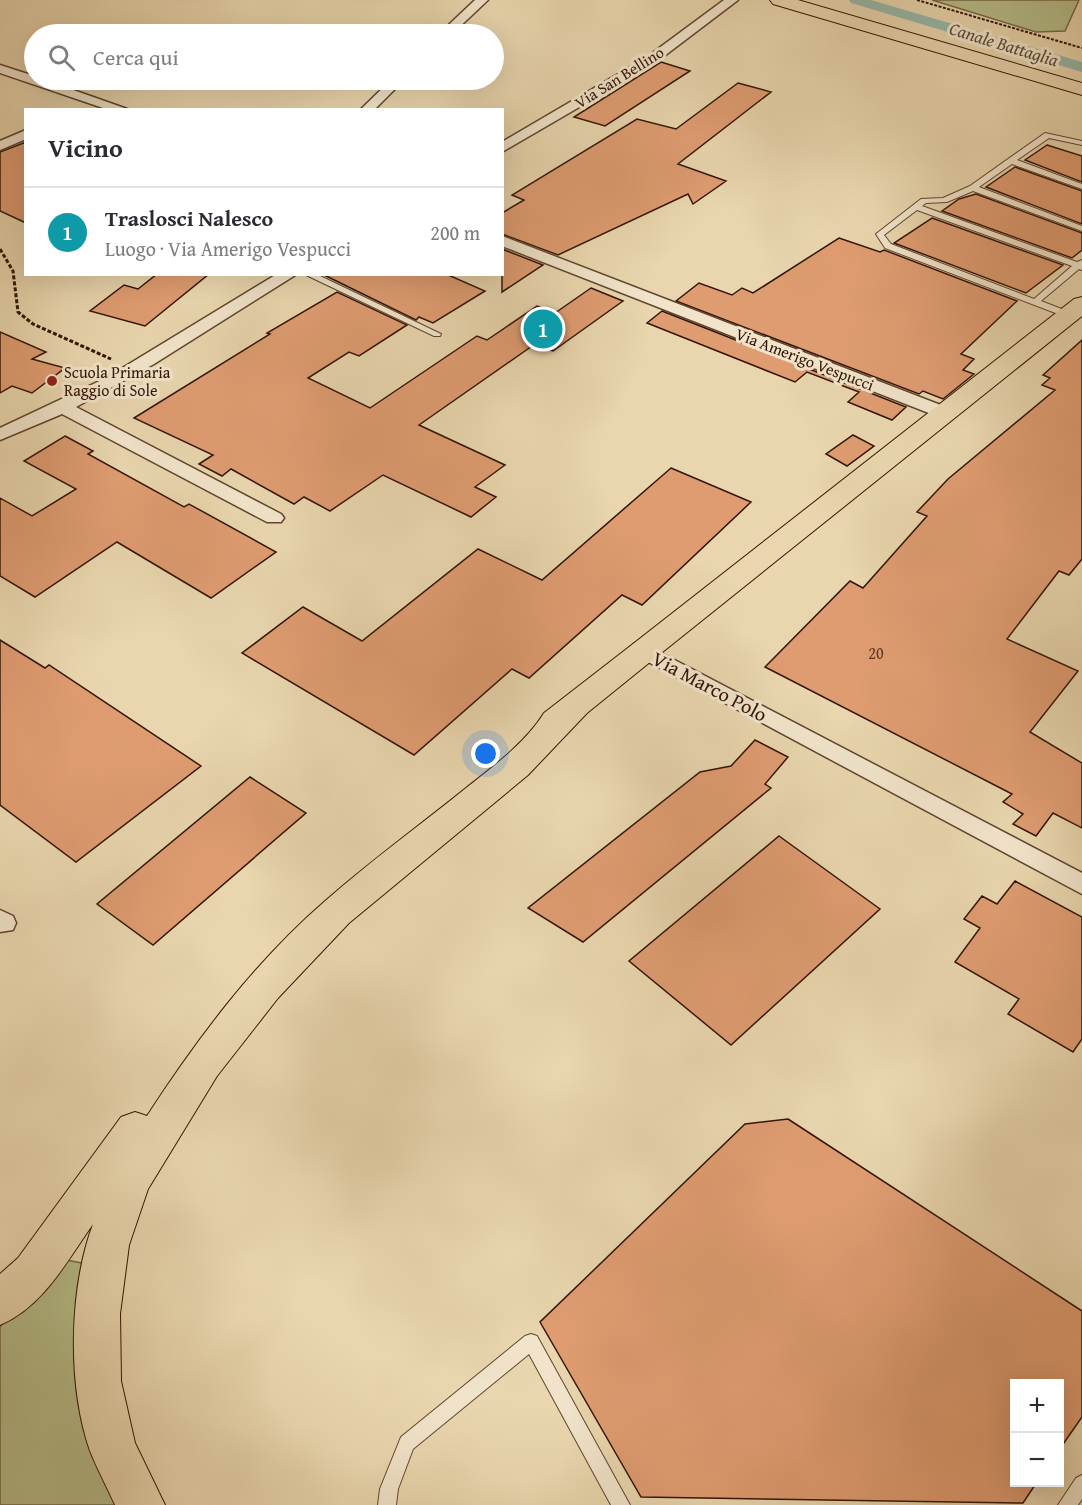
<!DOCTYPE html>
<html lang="it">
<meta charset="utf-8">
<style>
:root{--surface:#fff;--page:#f7f7f7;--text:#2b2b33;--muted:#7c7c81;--line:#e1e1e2;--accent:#1a73e8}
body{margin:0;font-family:"Gentium Book Plus",serif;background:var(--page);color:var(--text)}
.controls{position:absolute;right:18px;bottom:18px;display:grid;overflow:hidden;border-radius:0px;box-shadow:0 6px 24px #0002}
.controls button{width:54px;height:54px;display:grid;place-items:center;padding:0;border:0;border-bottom:2px solid var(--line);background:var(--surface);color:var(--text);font:30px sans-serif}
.you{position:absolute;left:486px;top:754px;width:21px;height:21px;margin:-15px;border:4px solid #fff;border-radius:50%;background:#1a73e8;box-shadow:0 0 0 9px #1a73e833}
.badge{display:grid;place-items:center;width:39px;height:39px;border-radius:50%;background:var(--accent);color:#fff;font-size:20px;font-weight:700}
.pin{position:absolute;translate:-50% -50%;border:3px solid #fff;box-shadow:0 2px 6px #0006}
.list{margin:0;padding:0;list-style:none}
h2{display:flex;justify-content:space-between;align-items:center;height:78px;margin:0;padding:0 24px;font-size:26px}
h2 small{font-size:20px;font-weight:400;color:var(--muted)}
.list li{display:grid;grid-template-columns:39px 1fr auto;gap:18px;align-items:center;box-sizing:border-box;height:90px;padding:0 24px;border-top:2px solid var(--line)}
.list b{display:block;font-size:22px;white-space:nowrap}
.list p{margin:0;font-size:20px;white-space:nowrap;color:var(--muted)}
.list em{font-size:20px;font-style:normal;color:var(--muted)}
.icon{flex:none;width:33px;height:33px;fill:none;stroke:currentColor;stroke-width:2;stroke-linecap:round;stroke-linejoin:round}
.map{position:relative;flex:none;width:1082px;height:1505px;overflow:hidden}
.search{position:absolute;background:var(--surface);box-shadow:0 6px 24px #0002;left:24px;top:24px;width:480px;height:66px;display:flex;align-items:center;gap:15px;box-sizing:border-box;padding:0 21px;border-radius:33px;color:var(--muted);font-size:22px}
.panel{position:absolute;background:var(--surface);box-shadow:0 6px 24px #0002;left:24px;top:108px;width:480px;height:168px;border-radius:0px}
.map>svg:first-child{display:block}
</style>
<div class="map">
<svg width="1082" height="1505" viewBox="0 0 1082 1505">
<rect width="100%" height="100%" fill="#e9d6ae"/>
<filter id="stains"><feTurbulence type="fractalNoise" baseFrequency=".00333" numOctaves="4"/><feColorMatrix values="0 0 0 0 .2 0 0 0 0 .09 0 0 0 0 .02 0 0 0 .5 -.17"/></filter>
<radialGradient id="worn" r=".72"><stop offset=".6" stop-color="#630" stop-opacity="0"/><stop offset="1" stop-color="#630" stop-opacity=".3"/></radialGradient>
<path fill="#b6be8a" stroke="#746a47" stroke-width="1.5" d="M 932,0 L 1079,0 L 1065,31 L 1036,32 Z
M 62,1259 L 91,1265 L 130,1505 L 0,1505 L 0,1327 L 40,1278 Z"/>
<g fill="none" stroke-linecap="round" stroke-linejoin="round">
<path fill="#97b9aa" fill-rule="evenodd" d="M 849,0 L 871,0 L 1082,62 L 1082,72 L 851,3 Z"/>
</g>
<path fill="#df9c71" stroke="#331504" stroke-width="1.5" d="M 661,62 L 690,71 L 605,126 L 574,117 Z
M 738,83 L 771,92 L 678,164 L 726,181 L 693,204 L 688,194 L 558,255 L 502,234 L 502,213 L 524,200 L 512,195 L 637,119 L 676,129 Z
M 26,142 L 26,223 L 0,211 L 0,152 Z
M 1047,145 L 1082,156 L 1082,182 L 1025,160 Z
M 1015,167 L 1082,191 L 1082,224 L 986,187 Z
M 976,194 L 1082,233 L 1082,250 L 1072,258 L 942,211 L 959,199 Z
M 932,218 L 1063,265 L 1026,293 L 894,243 Z
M 839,238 L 880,252 L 884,250 L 1017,301 L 961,354 L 974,359 L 963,370 L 974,374 L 943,399 L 923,391 L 919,394 L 676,301 L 699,283 L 732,295 L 742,288 L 753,293 Z
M 502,249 L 543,265 L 502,292 Z
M 157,274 L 209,274 L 145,326 L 90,311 L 124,285 L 138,289 Z
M 322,274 L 446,274 L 485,291 L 433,323 L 419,317 L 416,320 Z
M 591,288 L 623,301 L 553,351 L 535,344 L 419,425 L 505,465 L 475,487 L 496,497 L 471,517 L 383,475 L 330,511 L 304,497 L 294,504 L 231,469 L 222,476 L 199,464 L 213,455 L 134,418 L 270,334 L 267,333 L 337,292 L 407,325 L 359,356 L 349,352 L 308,378 L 370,408 L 477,336 L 487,340 L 537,306 L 555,313 Z
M 662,311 L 906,407 L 892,420 L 848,402 L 859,392 L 807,372 L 795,382 L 647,323 Z
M 0,332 L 46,352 L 32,359 L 65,368 L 32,393 L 12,386 L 0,393 Z
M 1082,340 L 1082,559 L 1069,575 L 1059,571 L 1007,639 L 1078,671 L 1030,732 L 1082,763 L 1082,828 L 1053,813 L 1036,836 L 1013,824 L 1023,814 L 1003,802 L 1012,794 L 765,667 L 850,581 L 863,588 L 927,516 L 917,512 L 948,479 L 1055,390 L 1042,385 L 1050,378 L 1043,375 Z
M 853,435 L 874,446 L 847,466 L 826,454 Z
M 65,436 L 93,451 L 88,454 L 184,507 L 189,504 L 276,552 L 211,598 L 117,542 L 35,597 L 0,576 L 0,498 L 32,516 L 76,489 L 24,461 Z
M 671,468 L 751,502 L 642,605 L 622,595 L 529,678 L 512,669 L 414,755 L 242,653 L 303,607 L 362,641 L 478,549 L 542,580 Z
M 0,640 L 45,668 L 49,665 L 201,766 L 76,862 L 0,805 Z
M 755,740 L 788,757 L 765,784 L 771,788 L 583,942 L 528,908 L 700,772 L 731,766 Z
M 250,777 L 306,813 L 153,945 L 97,904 Z
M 779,836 L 880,909 L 731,1045 L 629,961 Z
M 1015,881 L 1082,917 L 1082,1039 L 1073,1052 L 1008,1014 L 1019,999 L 955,962 L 980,928 L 964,919 L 982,896 L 997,904 Z
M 788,1119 L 1082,1311 L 1082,1417 L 1059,1450 L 1059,1383 L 1014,1383 L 1014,1482 L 1037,1482 L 1023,1503 L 641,1497 L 540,1322 L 745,1124 Z"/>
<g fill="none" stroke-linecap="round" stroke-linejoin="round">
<defs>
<path id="lane" d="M 1045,133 L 1082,141 L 1082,145 L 1049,138 L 1017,160 L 1082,184 L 1082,189 L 1012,164 L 979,187 L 1082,226 L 1082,231 L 973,191 L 947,202 L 926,203 L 922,206 L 1077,262 L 1082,260 L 1082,270 L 1079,269 L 1041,301 L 1072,313 L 1072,317 L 1066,317 L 885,248 L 876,234 L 921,199 L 943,198 L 970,186 ZM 917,210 L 1072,266 L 1034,299 L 891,244 L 884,235 Z
M 304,274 L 316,274 L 441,334 L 440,336 L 434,336 Z
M 531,1334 L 537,1336 L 630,1505 L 611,1505 L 529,1354 L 413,1449 L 398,1489 L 396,1505 L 378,1505 L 380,1489 L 401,1437 L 525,1336 Z
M 1082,1475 L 1082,1499 L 1078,1505 L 1058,1505 L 1076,1478 Z"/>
<path id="street" d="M 475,0 L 488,0 L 452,34 L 439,34 Z
M 724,0 L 738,0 L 655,63 L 502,152 L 502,142 L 647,57 Z
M 0,65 L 34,76 L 34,80 L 45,80 L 130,110 L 109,110 L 0,73 Z
M 391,80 L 404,80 L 374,110 L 360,110 Z
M 26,130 L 26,139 L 0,150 L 0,141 Z
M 502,236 L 951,409 L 954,413 L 945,418 L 939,417 L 502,246 Z
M 277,274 L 297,274 L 154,364 L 76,407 L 281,514 L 284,518 L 281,522 L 267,522 L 62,414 L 0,440 L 0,428 L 106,378 Z
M 644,644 L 1082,873 L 1082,894 L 637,656 L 633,651 L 637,646 Z
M 0,910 L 13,916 L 16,923 L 13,930 L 0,932 Z"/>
<path id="primary" d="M 770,0 L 798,0 L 1082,83 L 1082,95 L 773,4 Z
M 1082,297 L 1082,316 L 655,658 L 644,662 L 633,658 L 629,651 L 633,644 L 1074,299 Z"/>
<path id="highway" d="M 644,640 L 655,644 L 659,651 L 655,658 L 587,713 L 528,775 L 349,923 L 278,998 L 217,1076 L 148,1189 L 129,1245 L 120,1314 L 121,1381 L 135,1443 L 165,1505 L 115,1505 C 107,1487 97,1469 90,1451 C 67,1385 69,1289 93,1224 C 67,1261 43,1307 0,1325 L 0,1274 L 18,1258 L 121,1117 L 135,1112 L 147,1116 C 197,1039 254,963 324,902 C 369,862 419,826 466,788 C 494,766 526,742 544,713 L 633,644 Z"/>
</defs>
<use href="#lane" stroke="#60452e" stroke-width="2"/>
<use href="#street" stroke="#60452e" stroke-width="3"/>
<use href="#primary" stroke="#331504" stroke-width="2"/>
<use href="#highway" stroke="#331504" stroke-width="2"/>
<path stroke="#331504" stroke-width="2" stroke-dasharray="3 1.5" stroke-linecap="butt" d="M 917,0 L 1082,48"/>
<path stroke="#331504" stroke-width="3" stroke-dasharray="4 2" stroke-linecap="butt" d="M 0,249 L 13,271 L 18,312 L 33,324 L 111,359"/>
<use href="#lane" fill="#f1e4ca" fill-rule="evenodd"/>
<use href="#street" fill="#f1e4ca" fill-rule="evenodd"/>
<use href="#primary" fill="#e9d6ae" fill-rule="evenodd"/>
<use href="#highway" fill="#e9d6ae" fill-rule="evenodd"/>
</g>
<circle fill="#8f2418" stroke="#f1e4ca" stroke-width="2" cx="52" cy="381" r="6"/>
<g text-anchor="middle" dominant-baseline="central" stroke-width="6" stroke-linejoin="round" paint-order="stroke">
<g font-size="16" fill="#331504" stroke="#f1e4ca">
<text transform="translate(619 77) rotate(-32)">Via San Bellino</text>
<text transform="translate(805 359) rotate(21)">Via Amerigo Vespucci</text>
</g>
<g font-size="16" fill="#331504" stroke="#f1e4ca" text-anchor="start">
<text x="64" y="372">Scuola Primaria<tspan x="64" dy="18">Raggio di Sole</tspan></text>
</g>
<g font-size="16" fill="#5e371f">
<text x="876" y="653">20</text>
</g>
<g font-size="18" font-style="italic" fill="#564e3e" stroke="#f1e4ca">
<text transform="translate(1004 44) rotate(17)">Canale Battaglia</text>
</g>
<g font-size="20" fill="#331504" stroke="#f1e4ca">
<text transform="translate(710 686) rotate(28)">Via Marco Polo</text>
</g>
</g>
<rect width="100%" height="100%" filter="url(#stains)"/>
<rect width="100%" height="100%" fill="url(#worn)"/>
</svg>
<div class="controls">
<button>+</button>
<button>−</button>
</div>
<div class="you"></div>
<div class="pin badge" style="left:543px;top:329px;background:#0f9aa8">1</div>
<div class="search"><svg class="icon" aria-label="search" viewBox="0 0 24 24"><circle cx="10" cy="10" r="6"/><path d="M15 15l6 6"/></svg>Cerca qui</div>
<section class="panel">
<h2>Vicino<small></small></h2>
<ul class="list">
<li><span class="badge" style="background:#0f9aa8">1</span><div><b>Traslosci Nalesco</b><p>Luogo · Via Amerigo Vespucci</p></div><em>200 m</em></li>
</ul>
</section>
</div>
